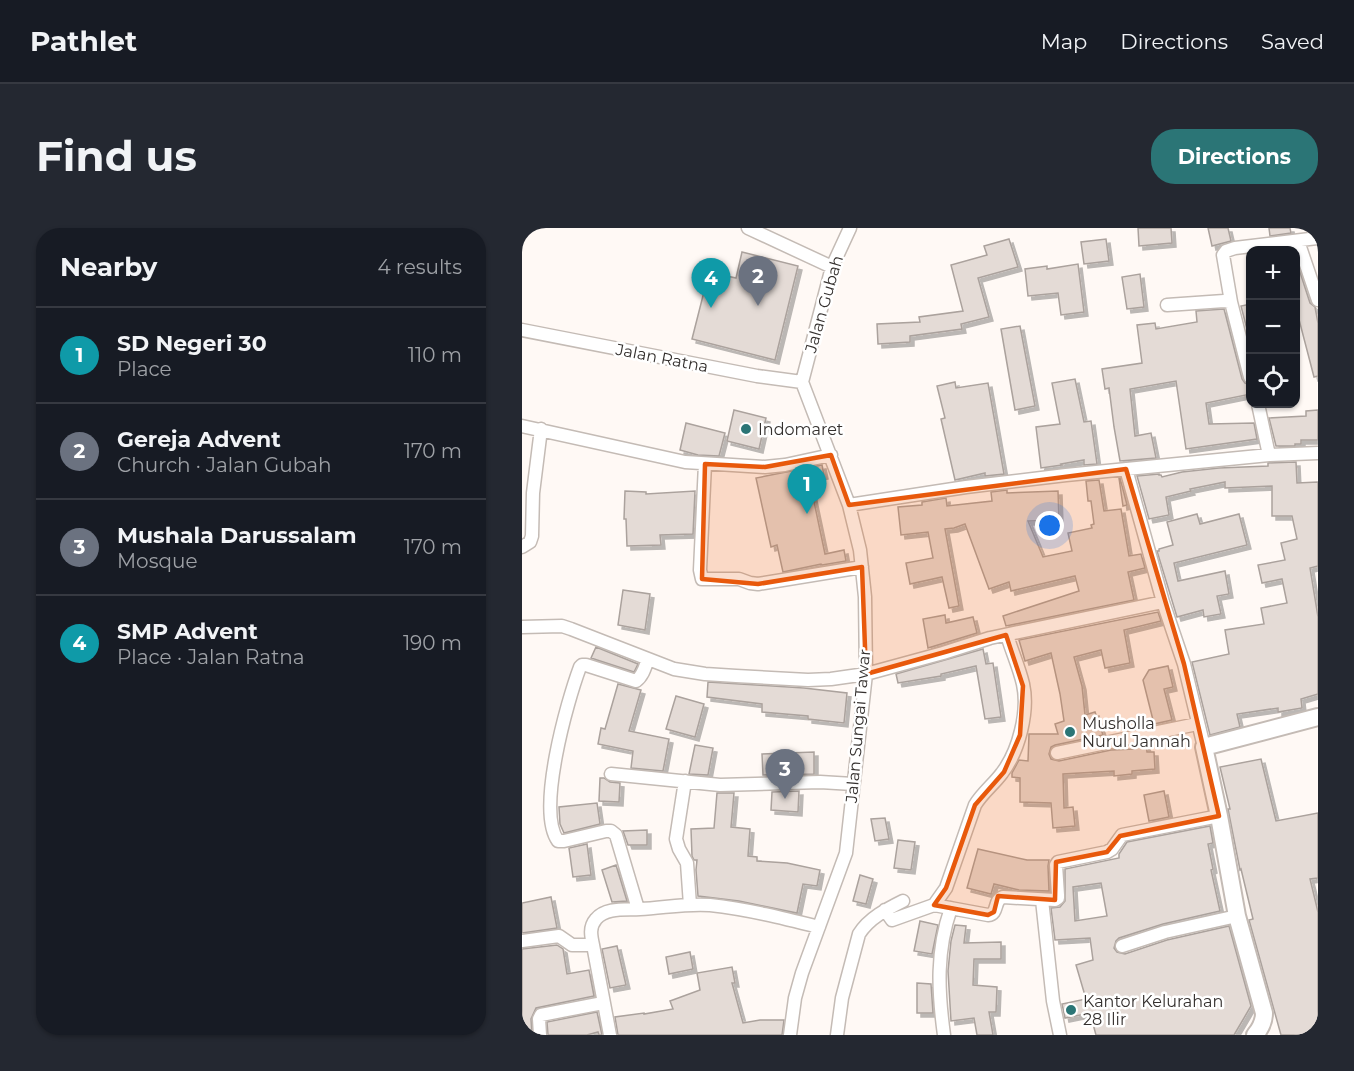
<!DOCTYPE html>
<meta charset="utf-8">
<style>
:root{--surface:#171b24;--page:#242831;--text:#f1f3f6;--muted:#9ea1a6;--line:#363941;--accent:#2b7576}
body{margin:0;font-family:Montserrat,sans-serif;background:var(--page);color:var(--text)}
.controls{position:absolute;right:18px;top:18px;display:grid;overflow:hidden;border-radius:12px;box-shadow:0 2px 4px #0004}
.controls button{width:54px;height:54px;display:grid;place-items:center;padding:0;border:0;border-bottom:2px solid var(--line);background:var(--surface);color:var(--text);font:30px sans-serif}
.you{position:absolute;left:528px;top:298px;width:21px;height:21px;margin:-15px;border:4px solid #fff;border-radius:50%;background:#1a73e8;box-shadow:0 0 0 9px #1a73e833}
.badge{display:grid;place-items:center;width:39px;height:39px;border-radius:50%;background:var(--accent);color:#fff;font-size:20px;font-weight:700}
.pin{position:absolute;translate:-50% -50px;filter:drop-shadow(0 2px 3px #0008)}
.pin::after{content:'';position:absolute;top:32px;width:21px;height:18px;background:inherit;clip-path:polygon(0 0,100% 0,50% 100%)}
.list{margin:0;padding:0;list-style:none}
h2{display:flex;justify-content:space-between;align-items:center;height:78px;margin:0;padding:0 24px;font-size:26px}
h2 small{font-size:20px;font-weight:400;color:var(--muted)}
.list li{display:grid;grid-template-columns:39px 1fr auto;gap:18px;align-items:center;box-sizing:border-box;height:96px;padding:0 24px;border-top:2px solid var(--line)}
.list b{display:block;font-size:22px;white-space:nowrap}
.list p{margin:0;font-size:20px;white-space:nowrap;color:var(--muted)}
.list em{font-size:20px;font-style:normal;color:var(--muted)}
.icon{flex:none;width:33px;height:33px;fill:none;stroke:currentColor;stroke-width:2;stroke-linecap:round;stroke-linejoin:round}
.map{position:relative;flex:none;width:796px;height:807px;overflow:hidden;border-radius:24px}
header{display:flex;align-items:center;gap:36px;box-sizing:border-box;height:84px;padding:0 30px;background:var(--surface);border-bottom:2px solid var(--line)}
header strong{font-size:28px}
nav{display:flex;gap:33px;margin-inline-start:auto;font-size:21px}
.intro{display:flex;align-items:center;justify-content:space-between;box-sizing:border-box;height:144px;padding:0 36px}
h1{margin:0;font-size:42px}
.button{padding:15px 27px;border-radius:24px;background:var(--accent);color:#fff;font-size:21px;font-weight:700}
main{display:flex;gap:36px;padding:0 36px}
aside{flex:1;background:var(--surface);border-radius:24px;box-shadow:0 2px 4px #0004}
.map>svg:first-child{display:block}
</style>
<header>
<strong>Pathlet</strong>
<nav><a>Map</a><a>Directions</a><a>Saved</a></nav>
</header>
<div class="intro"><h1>Find us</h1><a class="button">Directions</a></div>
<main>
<aside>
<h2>Nearby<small>4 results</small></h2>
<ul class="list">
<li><span class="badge" style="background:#0f9aa8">1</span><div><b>SD Negeri 30</b><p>Place</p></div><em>110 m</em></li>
<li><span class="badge" style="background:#6b7280">2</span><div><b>Gereja Advent</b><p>Church · Jalan Gubah</p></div><em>170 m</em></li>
<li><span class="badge" style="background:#6b7280">3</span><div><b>Mushala Darussalam</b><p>Mosque</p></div><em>170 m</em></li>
<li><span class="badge" style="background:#0f9aa8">4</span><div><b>SMP Advent</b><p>Place · Jalan Ratna</p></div><em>190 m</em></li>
</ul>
</aside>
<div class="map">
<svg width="796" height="807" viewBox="0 0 796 807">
<defs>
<filter id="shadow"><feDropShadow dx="4" dy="4" stdDeviation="0" flood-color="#0004"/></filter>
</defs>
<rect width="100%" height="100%" fill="#fff9f5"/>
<path fill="#e4dbd6" stroke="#aba29d" stroke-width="1.5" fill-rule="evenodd" filter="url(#shadow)" d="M 616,0 L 649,0 L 650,15 L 617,18 Z
M 686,0 L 706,0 L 709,13 L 690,18 Z
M 747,0 L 768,0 L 769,5 L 748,8 Z
M 487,11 L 496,39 L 456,50 L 467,89 L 439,96 L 440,101 L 388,108 L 388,114 L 356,116 L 355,96 L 398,94 L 397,89 L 441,83 L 429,37 L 465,27 L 462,18 Z
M 584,11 L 587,33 L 562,36 L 559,14 Z
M 220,24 L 276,38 L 253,132 L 170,111 L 187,44 L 214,50 Z
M 774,35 L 775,35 L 788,75 L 793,79 L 796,95 L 796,148 L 792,149 L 774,80 Z
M 556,36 L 562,84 L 539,87 L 536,65 L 506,68 L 503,41 L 525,38 L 525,41 Z
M 618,46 L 622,79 L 605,81 L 600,49 Z
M 729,76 L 729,117 L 719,78 Z
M 702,81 L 720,151 L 723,155 L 729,157 L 729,166 L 684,175 L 687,196 L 732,195 L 735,211 L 664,221 L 654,153 L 608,161 L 613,208 L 629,205 L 634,230 L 598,233 L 592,199 L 587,160 L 583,161 L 580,141 L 620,135 L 615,97 L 633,95 L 634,101 L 675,94 L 674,83 Z
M 498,98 L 513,178 L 493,182 L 479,101 Z
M 553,151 L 562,194 L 569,193 L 575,236 L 562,237 L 562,232 L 539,236 L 540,237 L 519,240 L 514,199 L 538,196 L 530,155 Z
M 433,154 L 434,160 L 466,155 L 482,246 L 463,248 L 463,245 L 433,252 L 419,191 L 423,190 L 415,158 Z
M 212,182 L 244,190 L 237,221 L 205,213 Z
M 796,182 L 796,212 L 779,212 L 779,216 L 773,216 L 773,218 L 754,218 L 747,190 L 784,188 L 784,183 Z
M 164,195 L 203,205 L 197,228 L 176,227 L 158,222 Z
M 774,234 L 775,255 L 796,254 L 796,338 L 788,340 L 796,389 L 796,466 L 779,471 L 780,480 L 756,484 L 756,480 L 715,486 L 718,499 L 688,507 L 670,434 L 707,426 L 703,402 L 742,396 L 739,380 L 765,375 L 760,351 L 740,355 L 736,337 L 763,332 L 759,315 L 775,311 L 770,288 L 750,288 L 750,258 L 703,260 L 703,254 L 668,261 L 669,263 L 644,269 L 647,287 L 627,291 L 615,248 L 637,246 L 637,247 L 639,247 L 640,249 L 660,244 L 697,240 L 746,238 L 746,235 Z
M 300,237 L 302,247 L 287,250 L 303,326 L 322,322 L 324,333 L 300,337 L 299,336 L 261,344 L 255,317 L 249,319 L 234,250 Z
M 597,250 L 598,250 L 605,277 L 601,278 Z
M 577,252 L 582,283 L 599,281 L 607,328 L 619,326 L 623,340 L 606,344 L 612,372 L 484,398 L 481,388 L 557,363 L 553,348 L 489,363 L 487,354 L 467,361 L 443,296 L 432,300 L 423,301 L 437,378 L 427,380 L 420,349 L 388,356 L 384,335 L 411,330 L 406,304 L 379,307 L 376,279 L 400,277 L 400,274 L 424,270 L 425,278 L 470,273 L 469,264 L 485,262 L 485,265 L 536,263 L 537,292 L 506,293 L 521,329 L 550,323 L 546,305 L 570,300 L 569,297 L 572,296 L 569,273 L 566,273 L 564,253 Z
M 103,263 L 124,264 L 124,266 L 173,263 L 171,306 L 138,307 L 139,317 L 105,318 L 104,291 L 102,291 Z
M 675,286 L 678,296 L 717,286 L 725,317 L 652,335 L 656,353 L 703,343 L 707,366 L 695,368 L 699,386 L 682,389 L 681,382 L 655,389 L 635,323 L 637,323 L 637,321 L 651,317 L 645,294 Z
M 101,362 L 128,366 L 123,402 L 96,397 Z
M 636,384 L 639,393 L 602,402 L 608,435 L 583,440 L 579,422 L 552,429 L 560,458 L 563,487 L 573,484 L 581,507 L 533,517 L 529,519 L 527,526 L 529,531 L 537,533 L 589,522 L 612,521 L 612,518 L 624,515 L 625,524 L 632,524 L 633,541 L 610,543 L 610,546 L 592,548 L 592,543 L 541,546 L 542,580 L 551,579 L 553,598 L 531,600 L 529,575 L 498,574 L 498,550 L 490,549 L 490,545 L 497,532 L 506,533 L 507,506 L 536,506 L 533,496 L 542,493 L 538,466 L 529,425 L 503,433 L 497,412 Z
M 423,387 L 424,395 L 451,389 L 455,405 L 406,420 L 401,391 Z
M 74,419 L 116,436 L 112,444 L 69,430 Z
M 461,421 L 464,436 L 471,435 L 479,489 L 463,491 L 454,438 L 419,446 L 419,448 L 376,455 L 374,446 Z
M 646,438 L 651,459 L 642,461 L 650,492 L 632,496 L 621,452 L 627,442 Z
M 186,454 L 282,460 L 325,465 L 322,495 L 286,491 L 286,488 L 240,484 L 240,476 L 185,469 Z
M 96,456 L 119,462 L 107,503 L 147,511 L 141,543 L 109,540 L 111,523 L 76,516 L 79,500 L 83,501 Z
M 154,468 L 182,476 L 173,509 L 144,501 Z
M 173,517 L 191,520 L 186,547 L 167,546 Z
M 292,524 L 292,546 L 241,547 L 240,526 Z
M 739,531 L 754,593 L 796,585 L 796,650 L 788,651 L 796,684 L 796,807 L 759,807 L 727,692 L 731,691 L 719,641 L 718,642 L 706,581 L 708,581 L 698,539 Z
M 78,550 L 82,550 L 88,554 L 98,555 L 97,574 L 77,573 Z
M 277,563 L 276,584 L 249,582 L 250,564 Z
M 642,563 L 647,589 L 627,593 L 622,567 Z
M 195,565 L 212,565 L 209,599 L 228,601 L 226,628 L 235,629 L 235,633 L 265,635 L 298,642 L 295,658 L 281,656 L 275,685 L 217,673 L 176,668 L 174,642 L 175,632 L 172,632 L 170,628 L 169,601 L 192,600 Z
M 75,575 L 78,596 L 42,605 L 38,596 L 37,579 Z
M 363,590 L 367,611 L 353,613 L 349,591 Z
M 688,598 L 691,615 L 686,616 L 691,641 L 689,642 L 698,683 L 641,696 L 597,710 L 594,713 L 592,720 L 595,724 L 603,726 L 645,712 L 707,698 L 729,778 L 712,807 L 574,807 L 568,785 L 543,790 L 540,776 L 564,771 L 554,737 L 571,732 L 568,710 L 533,712 L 529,680 L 538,679 L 543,673 L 543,641 L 597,630 L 597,626 L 605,614 ZM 579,655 L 585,688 L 553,693 L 551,659 Z
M 125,602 L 125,617 L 106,617 L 101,603 Z
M 376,612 L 393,614 L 389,642 L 372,640 Z
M 65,616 L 69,647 L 51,649 L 47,620 Z
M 456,621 L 505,632 L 527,632 L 526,638 L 527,663 L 497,662 L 472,656 L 469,666 L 445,660 Z
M 94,637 L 105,673 L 90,674 L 80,642 Z
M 338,647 L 351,651 L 344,676 L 331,673 Z
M 29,669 L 35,700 L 0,705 L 0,675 Z
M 398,693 L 416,697 L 410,726 L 392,723 Z
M 433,697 L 444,698 L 442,715 L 479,714 L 479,731 L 452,731 L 451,757 L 475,759 L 474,784 L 467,784 L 471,807 L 455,807 L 452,790 L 429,793 L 426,743 L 429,713 Z
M 35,717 L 41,721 L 45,746 L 67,742 L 72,768 L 14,780 L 9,791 L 10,807 L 0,807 L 0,721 Z
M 95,718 L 104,757 L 88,760 L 80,721 Z
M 168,724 L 171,741 L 147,746 L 144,729 Z
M 210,739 L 213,755 L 210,755 L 221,795 L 238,792 L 262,792 L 260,807 L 96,807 L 93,789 L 122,785 L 122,786 L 151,781 L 148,773 L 178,762 L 175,745 Z
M 395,755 L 409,756 L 411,785 L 395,785 Z
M 75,784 L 80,807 L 77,807 L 76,804 L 65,807 L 26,807 L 25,794 Z"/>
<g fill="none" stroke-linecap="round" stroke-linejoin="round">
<defs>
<path id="minor" d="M 226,0 L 310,39
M 776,13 L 796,72
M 709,74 L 701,27 L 704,23 L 713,20 L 796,10
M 645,77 L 702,73 L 709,74 L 728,149
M 0,102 L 235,148 L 280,154
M 280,154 L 310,39 L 328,0
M 736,176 L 747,227
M 0,198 L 163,234 L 243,239 L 263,237 L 309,227
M 183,236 L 178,342 L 180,351 L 217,351 L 228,355 L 236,356 L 340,339
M 604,241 L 641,374 L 662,436 L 682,519
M 327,277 L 444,259 L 544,247 L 747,227 L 796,225
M 0,319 L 8,314 L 10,308 L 11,265 L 19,201
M 0,399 L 40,398 L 49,401 L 152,441 L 183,446 L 214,448 L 286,452 L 309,451 L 344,446 L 421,425 L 468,410 L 641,374
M 535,525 L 675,496
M 89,546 L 198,557 L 298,554 L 331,556
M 163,553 L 154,611 L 157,621 L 165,635 L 168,677
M 520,672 L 531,773 L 538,807
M 412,677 L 424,660 L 453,577 C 460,565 472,556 480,545 C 497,523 507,483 501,456 C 497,439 490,424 485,407
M 116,681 L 94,607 L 89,603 L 84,603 L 42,613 L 36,613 C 14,583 45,474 58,439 L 60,437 L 64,437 L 114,453 C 121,448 123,439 126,431
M 363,682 L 370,692 L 412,677 L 466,687 C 477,686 471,672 481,669 L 533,672 L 536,670 L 536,667 L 534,637 L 536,634 L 585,624 L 590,621 L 600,607 L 697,588
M 0,713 L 37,708 L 50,717 L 71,717 C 69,708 67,699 74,691 C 84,679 104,682 118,681 C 141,680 165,675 188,677 C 225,681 261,690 297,699
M 71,717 L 88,807
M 600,718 L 643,704 L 715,688
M 18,807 L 17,791 L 19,787 L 81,775
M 268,807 L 273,770 L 280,745 L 324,625 L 344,446 L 343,369 L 338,322 L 327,277 L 280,154
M 315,807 L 320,770 L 337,706 C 347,690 365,681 381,673
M 422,807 C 416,763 414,723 429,680"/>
<path id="tertiary" d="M 733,807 C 739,800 742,794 742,785 L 715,688 L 697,588 L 682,519 L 796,489"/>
</defs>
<use href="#minor" stroke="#c4bbb5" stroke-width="15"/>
<use href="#tertiary" stroke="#c4bbb5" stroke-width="20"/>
<use href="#minor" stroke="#fff" stroke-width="12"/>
<use href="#tertiary" stroke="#fff" stroke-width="16"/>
</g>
<path fill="#e8590c" fill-opacity="0.2" stroke="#e8590c" stroke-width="4.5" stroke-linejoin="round" d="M 309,227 L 327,277 L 604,241 L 662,436 L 697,588 L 598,608 L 585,624 L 534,634 L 533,672 L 476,668 L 472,684 L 466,687 L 412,677 L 424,660 L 453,577 L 482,544 L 498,507 L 501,458 L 484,407 L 344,446 L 340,339 L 236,356 L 180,351 L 183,236 L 243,239 Z"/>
<g fill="#2b7576" stroke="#fff" stroke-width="2">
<circle cx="224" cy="201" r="6"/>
<circle cx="548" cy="504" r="6"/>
<circle cx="549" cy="782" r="6"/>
</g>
<g text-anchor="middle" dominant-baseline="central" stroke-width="5" stroke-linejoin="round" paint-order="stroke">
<g font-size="16" fill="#34302e" stroke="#fff">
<text transform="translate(302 76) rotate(-74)">Jalan Gubah</text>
<text transform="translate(140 130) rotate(11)">Jalan Ratna</text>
<text transform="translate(336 498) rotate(-85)">Jalan Sungai Tawar</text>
</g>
<g font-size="16" fill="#34302e" stroke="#fff" text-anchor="start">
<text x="236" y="201">Indomaret</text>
<text x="560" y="495">Musholla<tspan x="560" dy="18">Nurul Jannah</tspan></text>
<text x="561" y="773">Kantor Kelurahan<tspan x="561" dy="18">28 Ilir</tspan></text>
</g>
</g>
</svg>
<div class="controls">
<button>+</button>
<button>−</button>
<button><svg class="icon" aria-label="locate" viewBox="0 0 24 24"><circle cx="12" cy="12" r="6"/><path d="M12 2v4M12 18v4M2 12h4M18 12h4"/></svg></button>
</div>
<div class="you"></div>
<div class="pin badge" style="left:285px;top:286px;background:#0f9aa8">1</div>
<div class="pin badge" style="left:236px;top:78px;background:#6b7280">2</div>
<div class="pin badge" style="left:263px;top:571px;background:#6b7280">3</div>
<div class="pin badge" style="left:189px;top:80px;background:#0f9aa8">4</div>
</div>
</main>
